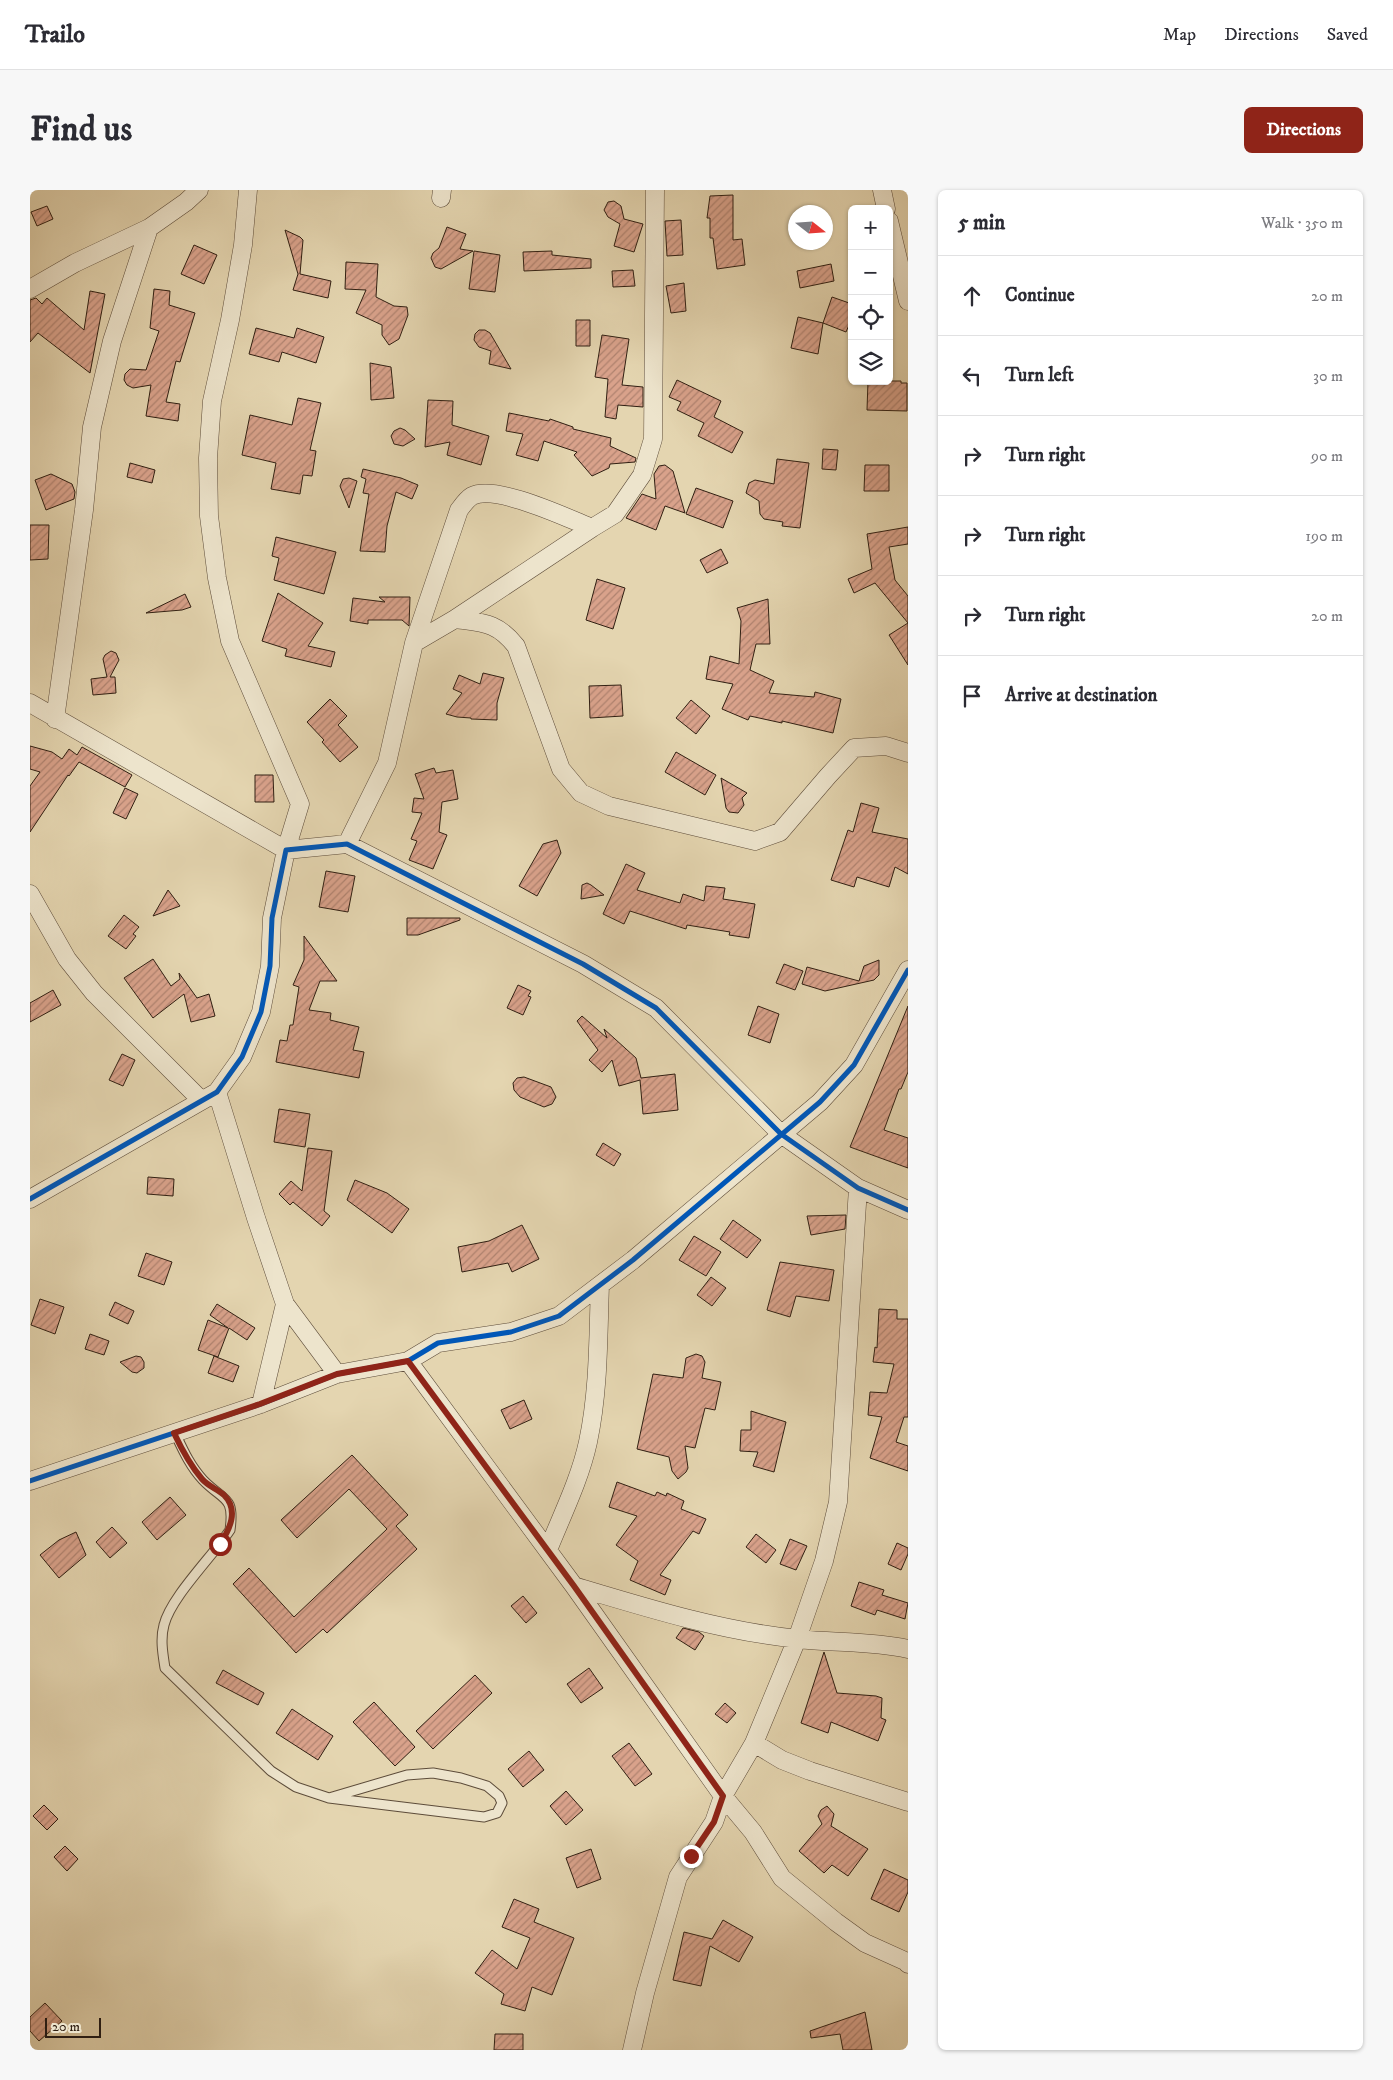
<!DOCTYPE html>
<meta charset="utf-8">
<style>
:root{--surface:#fff;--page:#f7f7f7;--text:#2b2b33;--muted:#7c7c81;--line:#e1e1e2;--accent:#8f2418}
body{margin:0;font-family:"IM FELL DW Pica",serif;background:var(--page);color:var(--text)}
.controls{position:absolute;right:15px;top:15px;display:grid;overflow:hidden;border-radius:8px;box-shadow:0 1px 4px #0004}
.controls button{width:45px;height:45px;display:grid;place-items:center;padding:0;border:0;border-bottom:1px solid var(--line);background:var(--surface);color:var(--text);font:25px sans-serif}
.compass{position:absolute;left:758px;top:15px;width:45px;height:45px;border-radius:50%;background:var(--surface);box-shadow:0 1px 4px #0004;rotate:107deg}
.scale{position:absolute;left:15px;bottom:12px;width:56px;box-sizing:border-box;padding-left:5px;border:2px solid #301f12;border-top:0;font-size:14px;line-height:18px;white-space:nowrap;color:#301f12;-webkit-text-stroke:4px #ede4cc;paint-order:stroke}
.stop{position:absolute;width:15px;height:15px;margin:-11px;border:4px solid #8f2418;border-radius:50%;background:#fff}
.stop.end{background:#8f2418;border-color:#fff;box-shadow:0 1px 5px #0008}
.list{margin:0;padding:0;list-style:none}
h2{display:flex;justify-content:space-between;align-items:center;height:65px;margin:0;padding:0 20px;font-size:21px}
h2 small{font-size:16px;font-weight:400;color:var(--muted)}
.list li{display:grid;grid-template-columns:32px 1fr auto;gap:15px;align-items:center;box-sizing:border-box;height:80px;padding:0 20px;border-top:1px solid var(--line)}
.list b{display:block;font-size:19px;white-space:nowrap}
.list em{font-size:16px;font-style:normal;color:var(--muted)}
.icon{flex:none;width:28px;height:28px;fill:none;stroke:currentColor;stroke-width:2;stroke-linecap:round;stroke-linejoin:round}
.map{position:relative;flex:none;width:878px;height:1860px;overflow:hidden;border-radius:8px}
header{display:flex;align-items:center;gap:30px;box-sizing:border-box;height:70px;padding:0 25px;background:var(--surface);border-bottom:1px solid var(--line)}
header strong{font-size:24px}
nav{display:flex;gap:28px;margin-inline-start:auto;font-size:18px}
.intro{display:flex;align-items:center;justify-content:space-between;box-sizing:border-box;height:120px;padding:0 30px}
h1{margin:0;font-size:35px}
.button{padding:12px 22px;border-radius:8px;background:var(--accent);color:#fff;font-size:18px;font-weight:700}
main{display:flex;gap:30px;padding:0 30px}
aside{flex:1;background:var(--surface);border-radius:8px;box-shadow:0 1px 4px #0004}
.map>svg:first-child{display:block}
</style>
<header>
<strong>Trailo</strong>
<nav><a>Map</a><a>Directions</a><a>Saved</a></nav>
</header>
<div class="intro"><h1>Find us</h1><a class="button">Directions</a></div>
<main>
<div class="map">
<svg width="878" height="1860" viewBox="0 0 878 1860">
<defs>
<pattern id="building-hatch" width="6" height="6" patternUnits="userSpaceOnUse" patternTransform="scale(1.25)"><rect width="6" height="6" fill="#d9a28b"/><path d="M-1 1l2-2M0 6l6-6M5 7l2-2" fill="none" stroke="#b08370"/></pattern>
</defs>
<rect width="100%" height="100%" fill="#e4d5b0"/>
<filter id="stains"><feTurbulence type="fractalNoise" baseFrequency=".004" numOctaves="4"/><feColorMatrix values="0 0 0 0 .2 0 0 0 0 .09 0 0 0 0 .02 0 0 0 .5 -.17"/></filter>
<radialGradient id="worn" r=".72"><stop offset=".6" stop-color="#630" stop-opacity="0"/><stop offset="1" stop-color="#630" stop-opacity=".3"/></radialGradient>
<path fill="url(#building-hatch)" stroke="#301f12" d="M 703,5 L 703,50 L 712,49 L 715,75 L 687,79 L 683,48 L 680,48 L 680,28 L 677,28 L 680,6 Z
M 584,11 L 591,16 L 594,29 L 613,34 L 604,62 L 584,56 L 590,34 L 578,27 L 574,20 L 578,12 Z
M 17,16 L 23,29 L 7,36 L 1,22 Z
M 651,30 L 653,65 L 637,66 L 635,31 Z
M 417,37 L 436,44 L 430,59 L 443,61 L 411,79 L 405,77 L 401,68 L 403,63 L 409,58 Z
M 255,40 L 270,47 L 273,50 L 270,84 L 301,91 L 298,108 L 263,100 L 268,84 Z
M 164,55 L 187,65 L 174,94 L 151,84 Z
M 444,61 L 470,65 L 465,102 L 439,99 Z
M 522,61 L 522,65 L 561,69 L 561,78 L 494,81 L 493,62 Z
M 316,72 L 348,74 L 346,107 L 364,116 L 377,117 L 378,125 L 369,149 L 359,155 L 352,145 L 352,135 L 326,123 L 336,100 L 315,99 Z
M 801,74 L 804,91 L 770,98 L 767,81 Z
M 603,80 L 605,96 L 583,97 L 582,81 Z
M 654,93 L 656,121 L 641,123 L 636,96 Z
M 124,99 L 140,101 L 139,115 L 165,123 L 150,172 L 146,171 L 136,212 L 150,214 L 148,231 L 116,226 L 121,195 L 103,198 L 97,195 L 94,190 L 95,184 L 100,179 L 116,180 L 129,141 L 120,138 Z
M 60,101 L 75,104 L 60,183 L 8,143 L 0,152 L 0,110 L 6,108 L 12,114 L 17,108 L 54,140 Z
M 802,107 L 822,114 L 822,128 L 816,142 L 793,133 Z
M 768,127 L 793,133 L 788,164 L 761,158 Z
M 546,130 L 560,130 L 560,156 L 546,156 Z
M 226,138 L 264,148 L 267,138 L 294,147 L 286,173 L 252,162 L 249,172 L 219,164 Z
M 449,140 L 455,140 L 460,143 L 481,179 L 459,174 L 461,161 L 449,157 L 444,150 L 445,144 Z
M 572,145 L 599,149 L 592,195 L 613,197 L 613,217 L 588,215 L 586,229 L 575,227 L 578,189 L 565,187 Z
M 340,173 L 361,177 L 364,208 L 341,210 Z
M 647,190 L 691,211 L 684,227 L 713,242 L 702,263 L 668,246 L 674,233 L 647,220 L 651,212 L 639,207 Z
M 838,191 L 871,191 L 871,193 L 877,193 L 877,221 L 837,220 Z
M 268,208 L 291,213 L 280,260 L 286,261 L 282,286 L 273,285 L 270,304 L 241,299 L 246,273 L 212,265 L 220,225 L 262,235 Z
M 398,210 L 423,211 L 422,235 L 459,246 L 451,275 L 417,265 L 420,252 L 395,257 Z
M 479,223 L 519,231 L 520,229 L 543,237 L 543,239 L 581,248 L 580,256 L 606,268 L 605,272 L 580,274 L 579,278 L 562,286 L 544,265 L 547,262 L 514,251 L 508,271 L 486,265 L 493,244 L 476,241 Z
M 370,238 L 375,240 L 385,249 L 373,256 L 364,254 L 361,246 L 364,241 Z
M 793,259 L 808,260 L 806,280 L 792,279 Z
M 747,269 L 779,273 L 770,338 L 752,336 L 753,332 L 734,329 L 730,324 L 729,311 L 716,303 L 719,293 L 725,290 L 744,294 Z
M 100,273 L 125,280 L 122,293 L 97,287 Z
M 635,275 L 643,281 L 655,323 L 635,316 L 626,340 L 596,328 L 612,304 L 626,309 L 624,284 L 629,276 Z
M 835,275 L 859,275 L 859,301 L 834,301 Z
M 333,279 L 371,288 L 388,295 L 382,309 L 366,302 L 357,336 L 355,362 L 330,361 L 339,304 L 333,303 L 336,289 L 331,287 Z
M 21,284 L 42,294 L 45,302 L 44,309 L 16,320 L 5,290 Z
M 319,288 L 327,291 L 319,318 L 310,296 L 313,289 Z
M 666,298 L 703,311 L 693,338 L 656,324 Z
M 0,335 L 19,335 L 18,369 L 0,370 Z
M 878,337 L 878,354 L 859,357 L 865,390 L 878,406 L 878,475 L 859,445 L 878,433 L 845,393 L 824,403 L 818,389 L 842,379 L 837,344 Z
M 246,347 L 306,362 L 294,404 L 244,390 L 249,368 L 242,366 Z
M 691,359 L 698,373 L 677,383 L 670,370 Z
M 567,389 L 595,398 L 583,439 L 556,430 Z
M 248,403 L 293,433 L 278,456 L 305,462 L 301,477 L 255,466 L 257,459 L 232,451 Z
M 155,404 L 161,417 L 152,420 L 116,423 Z
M 349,407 L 380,407 L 379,436 L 372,430 L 338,430 L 338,434 L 320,431 L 323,408 L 355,412 Z
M 738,409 L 740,454 L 726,454 L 720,480 L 744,491 L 739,503 L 784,507 L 785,502 L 811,509 L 803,543 L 752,531 L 752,533 L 720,526 L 718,530 L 692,519 L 703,494 L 676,489 L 680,466 L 709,474 L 711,431 L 707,418 Z
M 81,461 L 86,463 L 89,470 L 80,487 L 85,487 L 86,503 L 63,505 L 61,489 L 77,487 L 73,469 L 75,465 Z
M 453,483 L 474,488 L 467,513 L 467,530 L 441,529 L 441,528 L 427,527 L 416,524 L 432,503 L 423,499 L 429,485 L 450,494 Z
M 591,495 L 593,526 L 560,528 L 559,496 Z
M 300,509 L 317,526 L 308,535 L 328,557 L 310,572 L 292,552 L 294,550 L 277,532 Z
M 661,510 L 680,526 L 666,544 L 646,528 Z
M 0,556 L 22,562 L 32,569 L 39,559 L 47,565 L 52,557 L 102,585 L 95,597 L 49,572 L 39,586 L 38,585 L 0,642 L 0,596 L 10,582 L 0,579 Z
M 646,562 L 686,585 L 675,605 L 635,582 Z
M 404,578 L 406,583 L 423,580 L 428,609 L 412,612 L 409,642 L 417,645 L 403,679 L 379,670 L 387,651 L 381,649 L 392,623 L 382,622 L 384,608 L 394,609 L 385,584 Z
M 225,585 L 243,585 L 244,612 L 225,612 Z
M 691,588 L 717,603 L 712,608 L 714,615 L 708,623 L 699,622 L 696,618 Z
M 95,598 L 108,604 L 96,629 L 83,623 Z
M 831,613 L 849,618 L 842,642 L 878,649 L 878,684 L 865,677 L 859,697 L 827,687 L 824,697 L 801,690 L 818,640 L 823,642 Z
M 527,650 L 531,663 L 507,706 L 489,696 L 513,654 Z
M 596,674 L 615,683 L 607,700 L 650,713 L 653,704 L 674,711 L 676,696 L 695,698 L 693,709 L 725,714 L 719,748 L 699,745 L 700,742 L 657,735 L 656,739 L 600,721 L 594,734 L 573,724 Z
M 296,681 L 325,686 L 318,722 L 289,717 Z
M 557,693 L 561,695 L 574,705 L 551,709 L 552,695 Z
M 138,700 L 150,716 L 123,726 Z
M 94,725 L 109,737 L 103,744 L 106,746 L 96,759 L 78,746 Z
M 377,728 L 430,728 L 430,730 L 388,745 L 377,745 Z
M 274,746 L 307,791 L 290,791 L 279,820 L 301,823 L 300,830 L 329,837 L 323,860 L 334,862 L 329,888 L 246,872 L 250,850 L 257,851 L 260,835 L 263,835 L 269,797 L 263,795 L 274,770 Z
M 123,769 L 141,796 L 150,789 L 149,783 L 167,808 L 179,804 L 185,826 L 161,832 L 154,804 L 123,828 L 94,788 Z
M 849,770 L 849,785 L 844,790 L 795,801 L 772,794 L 777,777 L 829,791 L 834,776 Z
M 754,774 L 773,781 L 765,800 L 746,793 Z
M 488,795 L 501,801 L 498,806 L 501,807 L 493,825 L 477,818 Z
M 23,800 L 31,815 L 0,832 L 0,813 Z
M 728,816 L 749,824 L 740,853 L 718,845 Z
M 878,816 L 878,882 L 871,899 L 869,899 L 854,940 L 878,948 L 878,978 L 820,957 Z
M 552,826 L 577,848 L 574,839 L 606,868 L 611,888 L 645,884 L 648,920 L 613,924 L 610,890 L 589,896 L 582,870 L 572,882 L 559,870 L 568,860 L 547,831 Z
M 92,864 L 105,870 L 93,896 L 79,890 Z
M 494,887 L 521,897 L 526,907 L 522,914 L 514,917 L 490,907 L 484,900 L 483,893 L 487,888 Z
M 249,919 L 280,924 L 275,957 L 244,952 Z
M 573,953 L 591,964 L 584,976 L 566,965 Z
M 278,958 L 302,961 L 294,1021 L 300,1026 L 292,1036 L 263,1012 L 260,1015 L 249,1004 L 261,991 L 272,1001 Z
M 118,987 L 144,989 L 143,1006 L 117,1004 Z
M 325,990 L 357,1003 L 379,1019 L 362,1043 L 317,1010 Z
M 816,1025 L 815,1039 L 781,1045 L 777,1026 Z
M 703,1030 L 731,1050 L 717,1068 L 690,1049 Z
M 492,1035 L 509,1069 L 482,1082 L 478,1073 L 432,1082 L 428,1057 L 459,1051 Z
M 664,1046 L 691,1062 L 676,1086 L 649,1070 Z
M 116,1063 L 142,1072 L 134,1095 L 108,1086 Z
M 750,1072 L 804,1080 L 799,1111 L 766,1106 L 760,1127 L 737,1120 Z
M 681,1087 L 696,1098 L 682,1116 L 667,1105 Z
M 10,1109 L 34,1117 L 25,1144 L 1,1135 Z
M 85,1112 L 104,1121 L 98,1134 L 79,1125 Z
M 187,1114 L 225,1138 L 217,1150 L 199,1138 L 188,1167 L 168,1160 L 178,1130 L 198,1138 L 180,1125 Z
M 849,1119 L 867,1120 L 867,1129 L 878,1129 L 878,1227 L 874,1227 L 866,1252 L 878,1256 L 878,1281 L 840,1268 L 852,1227 L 838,1225 L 840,1202 L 857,1203 L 864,1174 L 843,1172 L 845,1157 L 847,1158 Z
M 60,1144 L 79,1151 L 74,1165 L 55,1159 Z
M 666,1164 L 672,1166 L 675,1172 L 672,1188 L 691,1192 L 685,1220 L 675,1218 L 665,1258 L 655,1256 L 658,1278 L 656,1282 L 648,1289 L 642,1281 L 639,1267 L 607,1259 L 623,1184 L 653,1188 L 656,1168 Z
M 106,1166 L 111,1167 L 114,1172 L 114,1178 L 107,1183 L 102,1182 L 90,1172 Z
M 184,1166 L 209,1176 L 203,1192 L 178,1183 Z
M 494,1210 L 502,1229 L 480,1239 L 471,1220 Z
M 721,1221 L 756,1232 L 744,1282 L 723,1276 L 728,1262 L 710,1261 L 711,1240 L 721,1240 Z
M 322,1265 L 378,1325 L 366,1336 L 387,1359 L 297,1443 L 293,1439 L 266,1463 L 203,1394 L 219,1378 L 264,1427 L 357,1339 L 319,1299 L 267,1348 L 251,1330 Z
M 587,1292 L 625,1306 L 627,1302 L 636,1306 L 637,1303 L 654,1311 L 651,1319 L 676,1329 L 669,1344 L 663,1341 L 630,1385 L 641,1390 L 635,1405 L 600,1390 L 608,1371 L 586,1355 L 607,1326 L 579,1317 Z
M 140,1307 L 156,1325 L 127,1350 L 112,1332 Z
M 82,1337 L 97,1353 L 80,1368 L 66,1352 Z
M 46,1342 L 56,1365 L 29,1388 L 10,1365 L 29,1350 Z
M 726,1344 L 746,1360 L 736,1373 L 716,1357 Z
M 760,1349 L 777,1356 L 766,1380 L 750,1374 Z
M 867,1353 L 878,1358 L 878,1364 L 871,1380 L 858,1374 Z
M 829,1392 L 854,1400 L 852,1405 L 878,1413 L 875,1429 L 847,1420 L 845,1425 L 821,1416 Z
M 493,1406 L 507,1423 L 496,1433 L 481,1416 Z
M 653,1438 L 669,1442 L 674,1446 L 665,1460 L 646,1448 Z
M 794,1462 L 807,1503 L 846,1506 L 852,1508 L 851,1528 L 856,1530 L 848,1551 L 801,1532 L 798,1543 L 771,1533 Z
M 559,1478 L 573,1498 L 551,1513 L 537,1494 Z
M 193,1480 L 234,1503 L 228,1515 L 186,1493 Z
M 445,1485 L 462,1503 L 403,1559 L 386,1541 Z
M 344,1512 L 385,1557 L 365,1576 L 323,1532 Z
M 695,1513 L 706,1523 L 697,1533 L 685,1524 Z
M 262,1519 L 303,1546 L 288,1570 L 246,1543 Z
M 599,1553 L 622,1584 L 605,1596 L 582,1566 Z
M 499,1561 L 514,1580 L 493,1597 L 478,1579 Z
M 536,1601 L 553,1620 L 536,1635 L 520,1616 Z
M 14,1615 L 28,1629 L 17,1640 L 3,1626 Z
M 797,1616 L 804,1624 L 801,1636 L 838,1659 L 818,1686 L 802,1675 L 794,1683 L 769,1661 L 792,1634 L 788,1626 L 791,1620 Z
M 35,1656 L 48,1669 L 37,1681 L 24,1667 Z
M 561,1659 L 571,1689 L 547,1698 L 536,1668 Z
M 854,1679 L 878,1690 L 878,1702 L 869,1722 L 841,1709 Z
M 484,1709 L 509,1719 L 504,1732 L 544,1748 L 522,1805 L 502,1797 L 495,1821 L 471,1814 L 474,1804 L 445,1783 L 462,1760 L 487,1779 L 500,1748 L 472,1737 Z
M 693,1730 L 723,1747 L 709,1772 L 680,1756 L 671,1796 L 643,1790 L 654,1742 L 682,1749 Z
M 15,1813 L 32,1831 L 9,1851 L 0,1841 L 0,1827 Z
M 835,1822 L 842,1860 L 813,1860 L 810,1844 L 781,1848 L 780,1841 Z
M 465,1844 L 493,1844 L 493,1860 L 464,1860 Z"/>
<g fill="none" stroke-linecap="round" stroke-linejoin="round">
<defs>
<path id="lane" d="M 145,1243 C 153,1260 160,1276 173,1290 C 193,1311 205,1305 200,1340 C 182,1367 141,1407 134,1435 C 130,1449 133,1465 135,1478 L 241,1581 L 266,1597 L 299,1608 L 454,1627 L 467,1623 L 472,1613 L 469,1606 L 457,1596 L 431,1588 L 403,1583 L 377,1585 L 299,1608"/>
<path id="street" d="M 852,0 L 856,19
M 411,8 L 412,0
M 859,31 L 878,111
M 0,99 L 45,73 L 119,38 L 156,12 L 169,0
M 425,429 L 562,338
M 384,453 L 425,429 C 454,433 467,432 486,456 L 531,579 L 551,603 L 579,616 L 725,651 L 750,642 L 798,586 L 824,558 L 856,556 L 878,563
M 0,513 L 256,660 L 270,614 L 200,451 L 187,388 L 179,326 L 178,268 L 182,211 L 200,130 L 213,55 L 218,0
M 25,529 L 54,320 L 62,237 L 82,151 L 119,38
M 317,654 L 357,573 L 384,453 L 429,320 C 432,316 437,309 442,306 C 466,294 537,328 562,338 L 585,324 L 612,285 L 623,249 L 625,0
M 0,704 L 37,769 L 64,803 L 171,910
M 187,902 L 226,1028 L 255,1114 L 307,1184
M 0,1009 L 187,902 L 212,867 L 231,822 L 240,776 L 242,728 L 256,660 L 317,654 L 553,774 L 626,818 L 751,944 L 828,998 L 878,1020
M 378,1171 L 544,1396 L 693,1606 L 723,1642 L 752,1688 L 806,1732 L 835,1753 L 875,1771 L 878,1774
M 231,1214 L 255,1114
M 0,1291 L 231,1214 L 307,1184 L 378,1171 L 408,1153 L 481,1142 L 529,1126 L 603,1070 L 790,912 L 824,875 L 878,780
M 518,1360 C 532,1325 550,1289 558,1252 C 569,1200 568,1148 570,1095
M 544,1396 C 617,1418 691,1441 768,1449 C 804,1453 842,1451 878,1459
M 724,1553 L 752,1570 L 780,1581 L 878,1612
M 602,1860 L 615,1803 L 648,1687 L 684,1632 L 693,1606 L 724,1553 L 767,1449 L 794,1371 L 808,1312 L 828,998"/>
</defs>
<use href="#lane" stroke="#5d4c3a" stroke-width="11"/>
<use href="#street" stroke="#5d4c3a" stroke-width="19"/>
<use href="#lane" stroke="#ede4cc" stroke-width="9"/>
<use href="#street" stroke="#ede4cc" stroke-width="18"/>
<defs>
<path id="cycleway" d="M 0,1009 L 187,902 L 212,867 L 231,822 L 240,776 L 242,728 L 256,660 L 317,654 L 553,774 L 626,818 L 751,944 L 828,998 L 878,1020
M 0,1291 L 231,1214 L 307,1184 L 378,1171 L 408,1153 L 481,1142 L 529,1126 L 603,1070 L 790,912 L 824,875 L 878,780"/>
</defs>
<use href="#cycleway" stroke="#ede4cc" stroke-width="8"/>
<use href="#cycleway" stroke="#0057b8" stroke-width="5"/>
</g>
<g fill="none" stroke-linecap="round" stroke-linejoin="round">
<path stroke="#8f2418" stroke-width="6" d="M 190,1354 C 200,1339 209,1320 194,1305 C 187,1299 178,1296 172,1289 C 160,1275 152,1260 144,1243 L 230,1214 L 307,1184 L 378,1171 L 544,1396 L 693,1606 L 684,1632 L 661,1666"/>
</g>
<rect width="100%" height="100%" filter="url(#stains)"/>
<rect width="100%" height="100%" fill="url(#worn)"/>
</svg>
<div class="controls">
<button>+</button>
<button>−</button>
<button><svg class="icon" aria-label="locate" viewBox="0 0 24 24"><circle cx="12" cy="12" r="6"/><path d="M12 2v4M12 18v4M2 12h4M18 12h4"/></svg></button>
<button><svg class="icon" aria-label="layers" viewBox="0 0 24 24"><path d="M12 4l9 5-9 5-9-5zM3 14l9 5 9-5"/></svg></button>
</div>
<svg class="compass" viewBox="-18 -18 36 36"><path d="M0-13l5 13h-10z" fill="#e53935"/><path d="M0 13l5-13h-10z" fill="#7c7c81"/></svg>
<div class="scale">20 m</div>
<div class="stop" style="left:190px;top:1354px"></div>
<div class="stop end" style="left:661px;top:1666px"></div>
</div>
<aside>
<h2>5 min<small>Walk · 350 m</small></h2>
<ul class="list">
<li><svg class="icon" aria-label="ahead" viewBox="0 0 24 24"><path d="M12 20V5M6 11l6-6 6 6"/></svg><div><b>Continue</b></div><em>20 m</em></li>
<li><svg class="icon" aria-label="left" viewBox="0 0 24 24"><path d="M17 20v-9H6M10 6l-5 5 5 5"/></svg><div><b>Turn left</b></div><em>30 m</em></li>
<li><svg class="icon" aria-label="right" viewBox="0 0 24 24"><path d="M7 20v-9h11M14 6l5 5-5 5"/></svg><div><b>Turn right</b></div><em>90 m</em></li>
<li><svg class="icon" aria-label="right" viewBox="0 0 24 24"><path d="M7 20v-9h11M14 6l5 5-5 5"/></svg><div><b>Turn right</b></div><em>190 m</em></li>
<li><svg class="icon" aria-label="right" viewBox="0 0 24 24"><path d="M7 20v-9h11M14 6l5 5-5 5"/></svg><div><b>Turn right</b></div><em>20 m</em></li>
<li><svg class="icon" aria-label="arrive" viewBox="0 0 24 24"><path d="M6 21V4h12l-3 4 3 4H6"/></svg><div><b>Arrive at destination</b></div></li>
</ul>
</aside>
</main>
